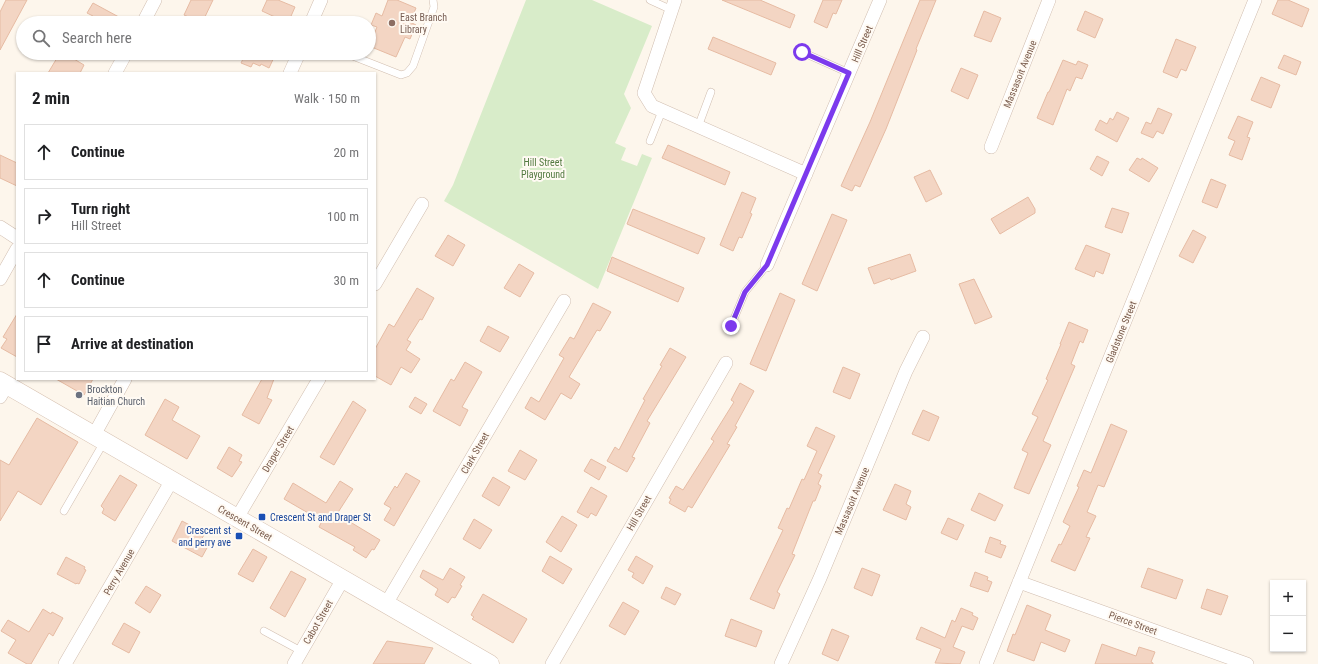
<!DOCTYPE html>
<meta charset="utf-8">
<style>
:root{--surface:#fff;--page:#f2f2f2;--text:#202124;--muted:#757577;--line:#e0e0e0}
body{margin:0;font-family:"Roboto Condensed",sans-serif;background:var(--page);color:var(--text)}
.controls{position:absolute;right:12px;bottom:12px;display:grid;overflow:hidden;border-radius:0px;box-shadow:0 1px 3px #0004}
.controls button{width:36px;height:36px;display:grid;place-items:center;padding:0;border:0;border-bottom:1px solid var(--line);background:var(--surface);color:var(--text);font:20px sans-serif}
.stop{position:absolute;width:12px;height:12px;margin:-9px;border:3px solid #7c3aed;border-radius:50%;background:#fff}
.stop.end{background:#7c3aed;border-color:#fff;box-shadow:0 1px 4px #0008}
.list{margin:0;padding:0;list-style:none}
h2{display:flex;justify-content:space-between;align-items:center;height:52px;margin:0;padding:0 16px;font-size:17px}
h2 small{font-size:13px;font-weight:400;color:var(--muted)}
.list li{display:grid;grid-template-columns:26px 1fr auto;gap:12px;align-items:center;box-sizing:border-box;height:56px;margin:0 8px 8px;padding:0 8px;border:1px solid var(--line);border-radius:0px}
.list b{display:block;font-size:15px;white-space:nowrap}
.list p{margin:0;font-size:13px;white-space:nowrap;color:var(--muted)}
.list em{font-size:13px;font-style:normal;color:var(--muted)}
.icon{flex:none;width:22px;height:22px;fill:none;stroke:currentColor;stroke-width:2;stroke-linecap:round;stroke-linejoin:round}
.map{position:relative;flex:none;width:1318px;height:664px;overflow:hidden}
.search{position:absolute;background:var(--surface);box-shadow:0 1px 3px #0004;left:16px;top:16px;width:360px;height:44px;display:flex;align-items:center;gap:10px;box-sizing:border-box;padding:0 14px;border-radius:22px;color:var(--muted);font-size:15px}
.panel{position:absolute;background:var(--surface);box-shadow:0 1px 3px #0004;left:16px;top:72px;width:360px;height:308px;border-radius:0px}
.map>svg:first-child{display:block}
</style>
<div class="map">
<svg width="1318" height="664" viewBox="0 0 1318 664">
<rect width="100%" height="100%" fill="#fdf6ec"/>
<path fill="#d8ecc9" d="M 526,0 L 592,0 L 652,26 L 624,94 L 631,108 L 615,143 L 626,148 L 621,160 L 637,166 L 642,154 L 652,158 L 598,289 L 444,201 L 453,185 Z"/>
<path fill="#f3d5c3" stroke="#e6bba3" d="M 6,0 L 27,0 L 0,50 L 0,12 Z
M 191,0 L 213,0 L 202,23 L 184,15 Z
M 267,0 L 278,0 L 295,7 L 288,23 L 262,11 Z
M 388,0 L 397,0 L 416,8 L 410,22 L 416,25 L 410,39 L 405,37 L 396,57 L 369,46 L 377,27 L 371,25 L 376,13 L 382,16 Z
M 722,0 L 760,0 L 795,15 L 790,28 Z
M 823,0 L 842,0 L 836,14 L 833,13 L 827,28 L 814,22 Z
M 920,0 L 936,0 L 916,49 L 917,50 L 886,129 L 860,187 L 855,185 L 852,191 L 841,186 L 870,122 Z
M 1278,0 L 1288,0 L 1309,9 L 1302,27 L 1272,14 Z
M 93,3 L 130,23 L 89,23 L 93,16 L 87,13 Z
M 984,11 L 1001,18 L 991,42 L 974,36 Z
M 1085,11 L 1103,19 L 1095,38 L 1077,30 Z
M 713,37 L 776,63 L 771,75 L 708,49 Z
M 1176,39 L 1196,47 L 1186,71 L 1181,69 L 1177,78 L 1163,72 Z
M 60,53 L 64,53 L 84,65 L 80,73 L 48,73 Z
M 229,53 L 276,53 L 269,68 L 261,64 L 260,66 L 253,63 L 251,67 L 241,63 L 243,59 Z
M 1284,55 L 1301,62 L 1296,75 L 1278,68 Z
M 1063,60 L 1076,65 L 1078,61 L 1088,65 L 1082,79 L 1076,77 L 1070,91 L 1067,89 L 1053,125 L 1037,118 L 1048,92 L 1049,92 Z
M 961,68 L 978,75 L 968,99 L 951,91 Z
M 1261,77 L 1280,85 L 1271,108 L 1251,100 Z
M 1158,108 L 1172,114 L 1163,134 L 1157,131 L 1153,138 L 1141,133 L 1146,122 L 1151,124 Z
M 1117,112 L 1129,118 L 1117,142 L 1095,130 L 1100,120 L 1107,124 L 1110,118 L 1113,120 Z
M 1238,116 L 1253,122 L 1247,137 L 1250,138 L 1242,160 L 1229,155 L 1235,141 L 1228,138 Z
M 668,145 L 730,172 L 725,185 L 662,158 Z
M 0,155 L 17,163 L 17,186 L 0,178 Z
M 1097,156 L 1109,162 L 1102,176 L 1090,169 Z
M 1137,158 L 1141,160 L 1142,158 L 1158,168 L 1149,182 L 1129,170 Z
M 930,170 L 942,194 L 926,202 L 914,177 Z
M 1211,179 L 1226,185 L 1217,208 L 1202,202 Z
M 742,192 L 756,198 L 750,213 L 752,214 L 742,238 L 739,237 L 733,251 L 720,245 Z
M 1028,197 L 1035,209 L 1035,213 L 1000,234 L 991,219 Z
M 1112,208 L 1129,213 L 1122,233 L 1105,227 Z
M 633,209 L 705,238 L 698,254 L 627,224 Z
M 832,214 L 847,220 L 817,291 L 802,284 Z
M 1193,230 L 1206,237 L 1193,263 L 1179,256 Z
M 448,235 L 465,245 L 453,266 L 435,256 Z
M 1086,245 L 1110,254 L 1103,274 L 1096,271 L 1094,277 L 1075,269 Z
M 910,254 L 916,271 L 891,280 L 890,278 L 874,284 L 868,268 Z
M 612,257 L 684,288 L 678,302 L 607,271 Z
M 519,264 L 534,273 L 520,297 L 504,288 Z
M 974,279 L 992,317 L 975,324 L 959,284 Z
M 417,288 L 434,298 L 422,320 L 420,319 L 407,340 L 411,342 L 406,350 L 420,359 L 411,373 L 401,367 L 391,385 L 375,376 L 375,349 L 389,324 L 394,327 Z
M 780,293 L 795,300 L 766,371 L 750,364 Z
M 593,303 L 611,312 L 600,331 L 597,330 L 569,377 L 580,384 L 571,399 L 561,393 L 545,420 L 525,408 L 531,397 L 539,402 L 564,358 L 559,355 L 570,337 L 574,339 Z
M 17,314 L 17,357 L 1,348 L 7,339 L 3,337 Z
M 1069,322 L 1088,330 L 1083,343 L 1080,341 L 1071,364 L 1075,366 L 1043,441 L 1051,445 L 1029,494 L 1014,488 L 1028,453 L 1022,450 L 1038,417 L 1032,414 L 1048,380 L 1046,379 L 1061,344 L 1060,344 Z
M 488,326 L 509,337 L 500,352 L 480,341 Z
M 670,348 L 686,357 L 647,421 L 650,423 L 632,457 L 635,458 L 627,472 L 607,461 L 615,447 L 619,450 L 645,400 L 643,399 L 662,366 L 660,365 Z
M 465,362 L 482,372 L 462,407 L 468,410 L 460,426 L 433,411 L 451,379 L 454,381 Z
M 843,367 L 860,374 L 850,399 L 833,392 Z
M 56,379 L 93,379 L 84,395 Z
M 262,379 L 274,379 L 267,398 L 272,400 L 259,424 L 242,415 Z
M 740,383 L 754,391 L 735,426 L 737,427 L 727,444 L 730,445 L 692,508 L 688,506 L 685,512 L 669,503 L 671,499 L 669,498 L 676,486 L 683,490 L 714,441 L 711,439 L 734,402 L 731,400 Z
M 415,397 L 427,404 L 421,414 L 409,407 Z
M 165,399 L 179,407 L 172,420 L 200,436 L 187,459 L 145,435 Z
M 353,401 L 366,410 L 334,465 L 320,457 Z
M 923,410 L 939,417 L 929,441 L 912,434 Z
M 37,418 L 78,442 L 41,505 L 18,491 L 0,521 L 0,460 L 9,465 Z
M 1111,424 L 1127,431 L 1104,487 L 1098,485 L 1087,512 L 1096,516 L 1086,537 L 1090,538 L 1075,571 L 1051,561 L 1059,544 L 1061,545 L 1070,526 L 1063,522 L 1079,487 L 1077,486 L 1084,470 L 1091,473 Z
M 816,427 L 835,436 L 818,473 L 822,475 L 818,484 L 821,486 L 815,501 L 813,501 L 792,554 L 795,555 L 777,592 L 780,594 L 774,609 L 750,599 L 783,530 L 778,528 L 787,508 L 789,509 L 802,479 L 804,480 L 817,451 L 807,446 Z
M 229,447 L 242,455 L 239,461 L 242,462 L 232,477 L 217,468 Z
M 520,450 L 537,460 L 525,480 L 508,471 Z
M 591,459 L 606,467 L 599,480 L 584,471 Z
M 406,473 L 420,481 L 394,526 L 384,520 L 391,508 L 384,504 L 395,486 L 397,488 Z
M 120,475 L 137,485 L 115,521 L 102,513 L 104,509 L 101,506 Z
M 493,477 L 510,487 L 499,506 L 482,496 Z
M 340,481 L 353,489 L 337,514 L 380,540 L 374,550 L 372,549 L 366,558 L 353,550 L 355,547 L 319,527 L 322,521 L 284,499 L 293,483 L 326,503 Z
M 895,484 L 911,491 L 906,504 L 911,507 L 906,520 L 883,510 Z
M 591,487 L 607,496 L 596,516 L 591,513 L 588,518 L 577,512 Z
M 979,493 L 1003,505 L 995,521 L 971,510 Z
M 562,516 L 577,525 L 561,552 L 546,542 Z
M 948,518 L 964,525 L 957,540 L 941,533 Z
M 474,519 L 492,530 L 480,549 L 463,539 Z
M 182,521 L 205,533 L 200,542 L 208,546 L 202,557 L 172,541 Z
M 990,537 L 1001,541 L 1000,544 L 1006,546 L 1001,558 L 985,552 Z
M 253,549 L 267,557 L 253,582 L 238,574 Z
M 550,556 L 572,569 L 563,584 L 542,571 Z
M 636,556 L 653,566 L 643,584 L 632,577 L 634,573 L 628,570 Z
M 66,557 L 85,567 L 84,569 L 86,570 L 79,584 L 77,583 L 76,584 L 57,574 Z
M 450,568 L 465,577 L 460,585 L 462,586 L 455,598 L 452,597 L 448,603 L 435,595 L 438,589 L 420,577 L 423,570 L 443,580 Z
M 862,568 L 880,575 L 872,596 L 854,588 Z
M 1148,568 L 1183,580 L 1176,599 L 1141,587 Z
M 291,571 L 306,579 L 285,617 L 270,608 Z
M 975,572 L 988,577 L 987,580 L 992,582 L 988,592 L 970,586 Z
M 146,586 L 161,595 L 150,613 L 135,603 Z
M 666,587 L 681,594 L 675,605 L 661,598 Z
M 1207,589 L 1228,596 L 1221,615 L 1201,608 Z
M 483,594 L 527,619 L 513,643 L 472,619 L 474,617 L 471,615 Z
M 623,602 L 639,611 L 625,635 L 609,626 Z
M 1027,605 L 1051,615 L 1045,630 L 1070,640 L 1065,652 L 1041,642 L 1034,661 L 1007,651 L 1013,634 L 1015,635 Z
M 961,608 L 973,613 L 972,615 L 978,618 L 973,630 L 962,626 L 953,647 L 965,652 L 960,664 L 935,663 L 941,649 L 916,639 L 921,627 L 945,638 L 952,620 L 955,622 Z
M 43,609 L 51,614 L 52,612 L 63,618 L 53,636 L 49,633 L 31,664 L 27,664 L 8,653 L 16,640 L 1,631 L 8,620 L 29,632 Z
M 731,619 L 762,631 L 756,647 L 725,636 Z
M 124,623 L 140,632 L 129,653 L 112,644 Z
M 832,629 L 849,636 L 838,661 L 822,654 Z
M 387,641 L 433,648 L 424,664 L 373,664 Z
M 1102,644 L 1136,656 L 1139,647 L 1155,652 L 1151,662 L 1153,663 L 1153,664 L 1095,664 Z"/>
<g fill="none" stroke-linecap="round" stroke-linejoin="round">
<defs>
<path id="lane" d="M 650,0 L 672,10
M 802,52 L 849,73
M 345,53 L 401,75 L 407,73 L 413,66 L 434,7 L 433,0
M 698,127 L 711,92
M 650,141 L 662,111
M 731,326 L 745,292 L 767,265
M 64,511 L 104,442
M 264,631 L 301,651"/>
<path id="street" d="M 675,0 L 644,93 L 652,106 L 806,174
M 143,23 L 155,0
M 311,23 L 321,0
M 115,73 L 126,53
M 290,73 L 299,53
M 991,147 L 1049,0
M 0,227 L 17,238
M 767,265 L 880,0
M 0,279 L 17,249
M 375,284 L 422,204
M 0,397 L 7,385
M 94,435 L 125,379
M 237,518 L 319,379
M 1019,582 L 1247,664
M 386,604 L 564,301
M 65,664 L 172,480
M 294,664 L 343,579
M 552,664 L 726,363
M 781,664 L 820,578 L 906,371 L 923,337
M 986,664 L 1255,0"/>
<path id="secondary" d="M 0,381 L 490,664"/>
</defs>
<use href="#lane" stroke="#d1beb0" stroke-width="8"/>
<use href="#street" stroke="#d1beb0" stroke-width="14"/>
<use href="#secondary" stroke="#d6c0b0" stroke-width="19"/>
<use href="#lane" stroke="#fff" stroke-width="7"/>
<use href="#street" stroke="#fff" stroke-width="13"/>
<use href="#secondary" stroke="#fff" stroke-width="18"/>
</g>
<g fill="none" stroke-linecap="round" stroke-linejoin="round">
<path stroke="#7c3aed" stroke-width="5" d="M 731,326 L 745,292 L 767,265 L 849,73 L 802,52"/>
</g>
<circle fill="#8d6e63" stroke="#fffaf3" stroke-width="1.5" cx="392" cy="23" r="4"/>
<circle fill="#6b7280" stroke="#fffaf3" stroke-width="1.5" cx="79" cy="395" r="4"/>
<g fill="#1a4fb4" stroke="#fffaf3" stroke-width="1.5">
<rect x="258" y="513" width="8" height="8" rx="2"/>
<rect x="235" y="532" width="8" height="8" rx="2"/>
</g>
<g text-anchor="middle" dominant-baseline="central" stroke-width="4" stroke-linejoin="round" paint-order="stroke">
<g font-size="10" fill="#785e54" stroke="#fffaf3" text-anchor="start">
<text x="400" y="17">East Branch<tspan x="400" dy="12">Library</tspan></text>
</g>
<g font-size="10" fill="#7a5c4d" stroke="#fffaf3">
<text transform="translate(862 44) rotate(-67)">Hill Street</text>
<text transform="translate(1020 74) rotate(-68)">Massasoit Avenue</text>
<text transform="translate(1121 332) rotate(-68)">Gladstone Street</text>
<text transform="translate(278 449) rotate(-59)">Draper Street</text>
<text transform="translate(475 453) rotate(-60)">Clark Street</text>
<text transform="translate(852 501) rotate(-67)">Massasoit Avenue</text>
<text transform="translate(639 513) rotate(-60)">Hill Street</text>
<text transform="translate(245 523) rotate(30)">Crescent Street</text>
<text transform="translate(119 572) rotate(-60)">Perry Avenue</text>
<text transform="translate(318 622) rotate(-60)">Cabot Street</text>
<text transform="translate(1133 623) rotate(20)">Pierce Street</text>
</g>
<g font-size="10" fill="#537a41" stroke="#fffaf3">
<text x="543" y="162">Hill Street<tspan x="543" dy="12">Playground</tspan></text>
</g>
<g font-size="10" fill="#5b616d" stroke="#fffaf3" text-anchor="start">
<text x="87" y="389">Brockton<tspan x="87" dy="12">Haitian Church</tspan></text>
</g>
<g font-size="10" fill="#164399" stroke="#fffaf3" text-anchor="start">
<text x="270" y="517">Crescent St and Draper St</text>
<text x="231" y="530" text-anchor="end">Crescent st<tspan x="231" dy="12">and perry ave</tspan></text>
</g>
</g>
</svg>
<div class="controls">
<button>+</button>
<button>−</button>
</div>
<div class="stop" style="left:802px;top:52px"></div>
<div class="stop end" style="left:731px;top:326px"></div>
<div class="search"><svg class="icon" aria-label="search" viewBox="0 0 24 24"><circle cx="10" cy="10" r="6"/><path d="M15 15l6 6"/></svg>Search here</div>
<section class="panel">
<h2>2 min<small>Walk · 150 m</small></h2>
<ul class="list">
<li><svg class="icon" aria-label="ahead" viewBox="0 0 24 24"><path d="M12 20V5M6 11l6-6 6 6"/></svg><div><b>Continue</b></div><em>20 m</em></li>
<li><svg class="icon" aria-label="right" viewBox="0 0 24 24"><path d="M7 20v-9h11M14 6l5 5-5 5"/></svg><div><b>Turn right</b><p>Hill Street</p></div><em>100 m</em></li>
<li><svg class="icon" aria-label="ahead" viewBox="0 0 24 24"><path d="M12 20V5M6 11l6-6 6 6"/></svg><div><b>Continue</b></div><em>30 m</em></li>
<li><svg class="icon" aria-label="arrive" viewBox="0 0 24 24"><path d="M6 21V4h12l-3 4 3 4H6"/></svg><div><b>Arrive at destination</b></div></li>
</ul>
</section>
</div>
